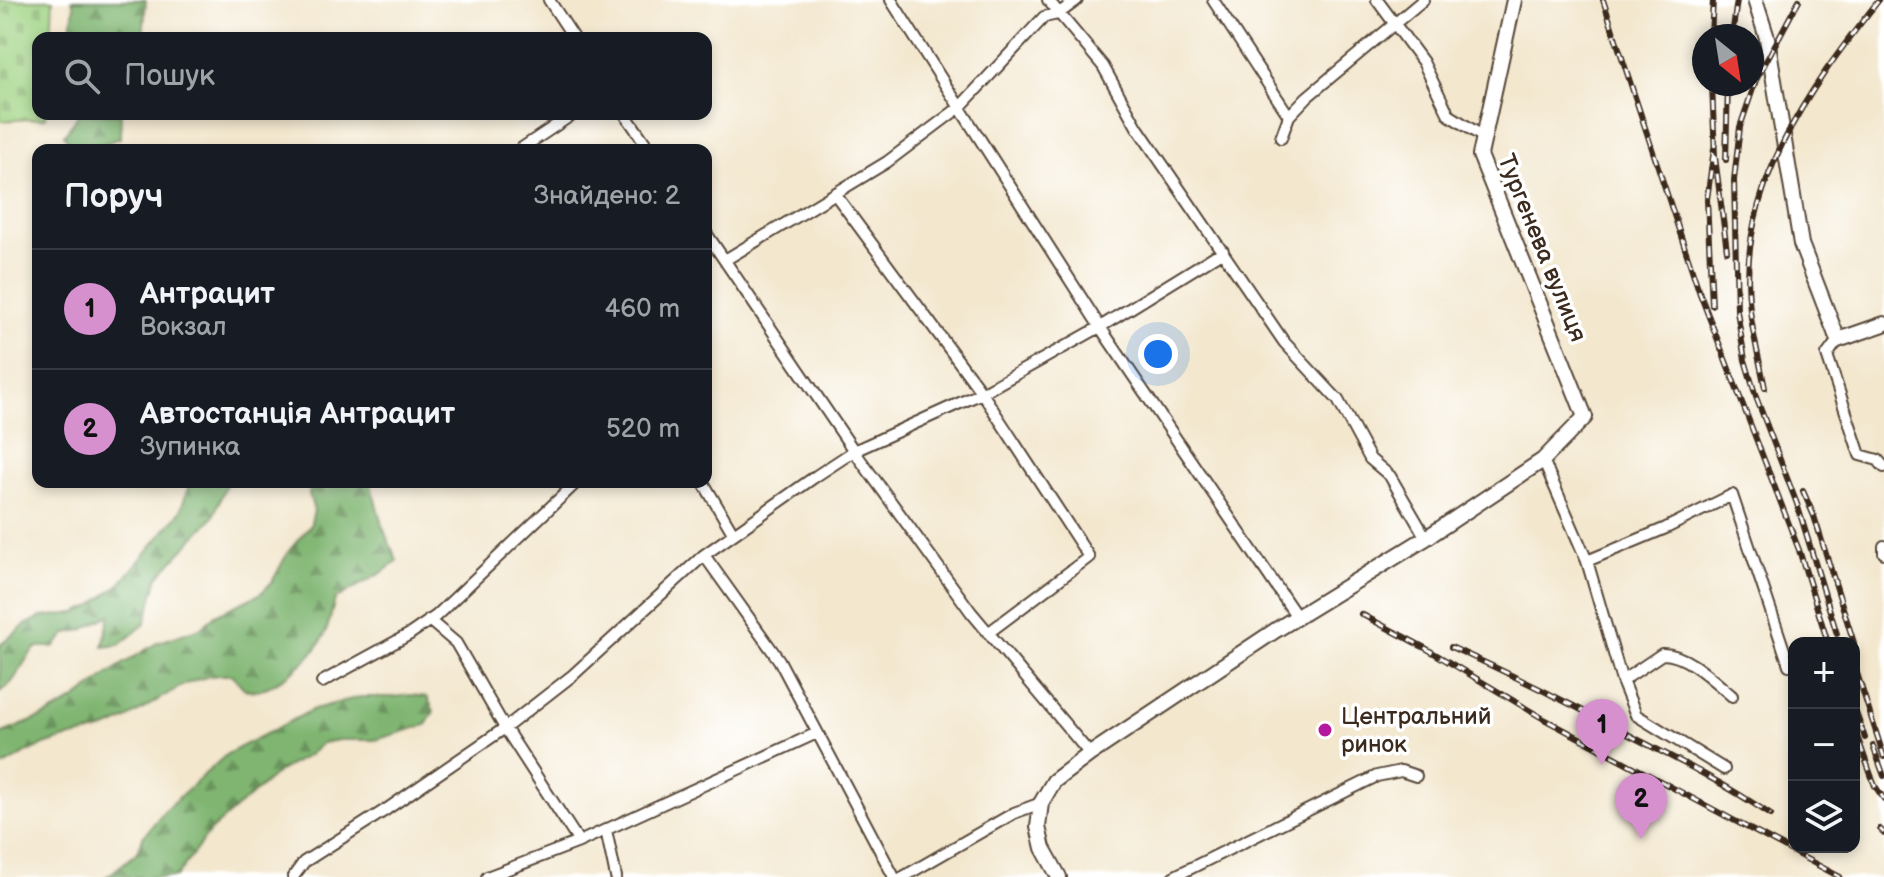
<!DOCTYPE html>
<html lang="uk">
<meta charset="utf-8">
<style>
:root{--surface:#171b24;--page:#20242c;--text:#f1f3f6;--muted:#9ea1a6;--line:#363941;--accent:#d690ce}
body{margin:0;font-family:"Balsamiq Sans",sans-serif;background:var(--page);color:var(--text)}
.controls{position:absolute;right:24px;bottom:24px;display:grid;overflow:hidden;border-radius:16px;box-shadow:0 4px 12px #0003}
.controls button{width:72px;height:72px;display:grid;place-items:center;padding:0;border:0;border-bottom:2px solid var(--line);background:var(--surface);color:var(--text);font:40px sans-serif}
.compass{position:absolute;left:1692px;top:24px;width:72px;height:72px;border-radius:50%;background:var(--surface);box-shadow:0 4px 12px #0003;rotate:150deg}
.you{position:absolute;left:1158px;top:354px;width:28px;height:28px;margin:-20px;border:6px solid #fff;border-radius:50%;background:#1a73e8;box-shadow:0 0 0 12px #1a73e833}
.badge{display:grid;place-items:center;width:52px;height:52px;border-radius:50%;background:var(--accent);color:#111;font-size:26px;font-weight:700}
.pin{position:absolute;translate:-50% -66px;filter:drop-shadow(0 2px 4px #0008)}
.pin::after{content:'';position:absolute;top:42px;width:28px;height:24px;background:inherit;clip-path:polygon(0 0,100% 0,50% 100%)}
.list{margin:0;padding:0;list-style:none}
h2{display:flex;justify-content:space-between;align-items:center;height:104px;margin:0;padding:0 32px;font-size:34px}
h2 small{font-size:26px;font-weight:400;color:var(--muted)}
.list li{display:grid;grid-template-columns:52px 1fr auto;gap:24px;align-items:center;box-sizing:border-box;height:120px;padding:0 32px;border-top:2px solid var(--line)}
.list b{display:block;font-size:30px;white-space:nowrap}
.list p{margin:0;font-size:26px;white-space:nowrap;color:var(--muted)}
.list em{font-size:26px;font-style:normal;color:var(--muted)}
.icon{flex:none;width:44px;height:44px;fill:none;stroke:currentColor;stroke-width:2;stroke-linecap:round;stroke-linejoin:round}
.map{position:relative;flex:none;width:1884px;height:877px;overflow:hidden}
.search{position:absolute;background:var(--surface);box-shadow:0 4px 12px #0003;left:32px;top:32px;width:680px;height:88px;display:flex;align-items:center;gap:20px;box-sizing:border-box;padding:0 28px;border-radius:16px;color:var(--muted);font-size:30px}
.panel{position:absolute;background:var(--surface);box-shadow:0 4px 12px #0003;left:32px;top:144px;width:680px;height:344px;border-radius:16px}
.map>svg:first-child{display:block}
</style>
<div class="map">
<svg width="1884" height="877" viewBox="0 0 1884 877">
<defs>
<pattern id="forest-firs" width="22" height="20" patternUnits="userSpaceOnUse" patternTransform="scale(2)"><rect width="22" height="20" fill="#7fb571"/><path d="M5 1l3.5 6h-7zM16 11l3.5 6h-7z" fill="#69935c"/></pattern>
<pattern id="cemetery-stones" width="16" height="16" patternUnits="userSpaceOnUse" patternTransform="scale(2)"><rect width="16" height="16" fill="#9fd383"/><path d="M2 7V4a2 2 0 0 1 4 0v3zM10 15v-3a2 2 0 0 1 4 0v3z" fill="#8ab571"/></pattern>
</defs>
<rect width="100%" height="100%" fill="#fff"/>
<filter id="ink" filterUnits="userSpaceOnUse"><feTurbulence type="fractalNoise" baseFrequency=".0125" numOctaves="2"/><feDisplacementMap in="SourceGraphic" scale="16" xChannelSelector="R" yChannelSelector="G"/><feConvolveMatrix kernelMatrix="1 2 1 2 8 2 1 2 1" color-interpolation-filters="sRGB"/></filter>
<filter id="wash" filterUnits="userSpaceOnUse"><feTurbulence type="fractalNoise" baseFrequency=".006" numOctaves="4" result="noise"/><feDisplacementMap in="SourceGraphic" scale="32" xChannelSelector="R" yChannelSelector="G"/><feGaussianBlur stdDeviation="1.8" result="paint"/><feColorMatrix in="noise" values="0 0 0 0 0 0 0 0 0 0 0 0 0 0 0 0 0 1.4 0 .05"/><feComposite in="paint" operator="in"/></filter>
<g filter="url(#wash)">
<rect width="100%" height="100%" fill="#f3e7ce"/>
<path fill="url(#forest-firs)" stroke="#5d7048" stroke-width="2" d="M 72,0 L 146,0 L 143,38 L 70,38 L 74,6 Z
M 79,114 L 121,114 L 120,138 L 89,149 L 73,149 L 64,135 Z
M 190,482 L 227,482 L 213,517 L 158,577 L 145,624 L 119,645 L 103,647 L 110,615 L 83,630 L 67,633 L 54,647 L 37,647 C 21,660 20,680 0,692 L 0,645 L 25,625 L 41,617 L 76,613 L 92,606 L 121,583 L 180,512 Z
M 311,482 L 370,482 L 383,528 L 397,561 L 383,572 L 335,599 C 331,614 328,633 318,646 C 307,662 266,698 245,689 C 241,686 236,679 232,675 C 187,671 154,707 115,725 C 95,735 71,735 50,743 C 32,748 16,759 0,768 L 0,734 L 47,715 L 76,699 L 115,669 L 157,643 L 203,627 L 215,615 L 260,594 L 272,582 L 288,552 L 310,526 L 314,511 L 309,494 Z
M 410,695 L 427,697 L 434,711 L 426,725 L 375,740 L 339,740 L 322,743 L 309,755 L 279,771 L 210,831 L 176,877 L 106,877 L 137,853 L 143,837 L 165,810 L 227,754 L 314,709 L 360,697 L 394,697 Z"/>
<path fill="url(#cemetery-stones)" stroke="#6d7e50" stroke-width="2" d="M 0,0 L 53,0 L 51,38 L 38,38 L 38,114 L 46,114 L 46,118 L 0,121 Z"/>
</g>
<g filter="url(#ink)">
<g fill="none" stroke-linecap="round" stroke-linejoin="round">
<defs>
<path id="minor" d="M 549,0 L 574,38
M 891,0 L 1100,327 L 1297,617
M 1048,0 L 1103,66 L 1137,127 L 1284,342 L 1338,400 L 1370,459 L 1390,476 L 1426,538
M 1213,0 L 1289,116
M 1377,0 L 1423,62 L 1449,115 L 1485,138
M 625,114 L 650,150
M 1281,138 L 1289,116 L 1307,97 L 1423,0
M 519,150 L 573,114
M 835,194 L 982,393 L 1089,557 L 988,633
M 706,233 L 854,451 L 971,612 L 1090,754
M 725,260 L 887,162 L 960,107 L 1044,17 L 1058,14 L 1077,0
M 1838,340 L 1827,355 L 1860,455 L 1878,460 L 1884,467
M 1543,460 L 1587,561 L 1622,681 L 1636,715 L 1724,769
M 703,482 L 733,533
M 1884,546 L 1884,553
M 704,555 L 779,660 L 894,877
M 1587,561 L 1666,528 L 1732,495 L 1789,665
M 429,620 L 456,643 L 505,728 L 579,842
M 1622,681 L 1662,654 C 1686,653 1714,681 1732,696
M 322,682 L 410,634 L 436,616 L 577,482
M 606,830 L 616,877
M 293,877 L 304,862 L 387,809 L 505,728 L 573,675 L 704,555 L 816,476 L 854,451 L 982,393 L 1100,327 L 1223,251
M 487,877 L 579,842 L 817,733
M 903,877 L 1014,813 L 1041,803
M 1173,877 L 1377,776 L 1401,771 L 1416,776"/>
<path id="tertiary" d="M 1755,0 L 1767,38 L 1801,244 L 1838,340 L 1884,324
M 1059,877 L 1043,848 L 1038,827 L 1041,803 L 1054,781 L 1090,754 L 1276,630 L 1426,538 L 1543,460 L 1585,417 L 1480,155 L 1514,0"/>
</defs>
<use href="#minor" stroke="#574638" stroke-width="14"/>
<use href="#tertiary" stroke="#574638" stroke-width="18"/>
<use href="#minor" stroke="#fff" stroke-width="10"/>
<use href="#tertiary" stroke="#fff" stroke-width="14"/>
<defs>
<path id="rail" d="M 1603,0 L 1700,294 L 1799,550 L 1828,643
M 1799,0 L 1756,80 L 1740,127 L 1734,180 L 1737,311 L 1745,360 L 1756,397 L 1797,504 L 1837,634
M 1711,36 L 1713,0
M 1732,36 L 1737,0
M 1712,84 L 1715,157 L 1727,251
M 1726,160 L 1728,84
M 1712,305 L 1707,199 L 1715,142
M 1765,388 C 1760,362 1753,336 1750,310 C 1735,191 1809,88 1879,0
M 1803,491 L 1814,516 L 1854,643
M 1361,614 L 1427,649 L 1544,719 L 1840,877
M 1451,647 C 1513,675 1573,705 1633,737 C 1680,761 1727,785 1771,815
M 1854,664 L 1884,757
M 1854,707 L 1865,738
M 1854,728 L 1875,786 L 1884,799
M 1873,746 L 1884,776
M 1880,829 L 1884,833"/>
</defs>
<use href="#rail" stroke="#3b2a1e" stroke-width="6"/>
<use href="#rail" stroke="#fff" stroke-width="3" stroke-dasharray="9" stroke-linecap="butt"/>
</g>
</g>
<circle fill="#b5179e" stroke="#fff" stroke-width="3" cx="1325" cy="730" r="8"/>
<g text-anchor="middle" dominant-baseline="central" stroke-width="7" stroke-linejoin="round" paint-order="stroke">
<g font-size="24" fill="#3b2a1e" stroke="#fff">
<text transform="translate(1542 248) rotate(68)">Тургенева вулиця</text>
</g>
<g font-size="24" fill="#3b2a1e" stroke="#fff" text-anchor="start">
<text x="1341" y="716">Центральний<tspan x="1341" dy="28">ринок</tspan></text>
</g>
</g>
</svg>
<div class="controls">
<button>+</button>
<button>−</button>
<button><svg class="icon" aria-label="layers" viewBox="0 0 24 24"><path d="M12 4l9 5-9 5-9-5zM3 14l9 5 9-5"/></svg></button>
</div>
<svg class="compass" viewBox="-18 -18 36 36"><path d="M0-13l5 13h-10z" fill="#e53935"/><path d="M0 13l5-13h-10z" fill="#9ea1a6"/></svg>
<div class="you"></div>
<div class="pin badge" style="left:1602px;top:765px">1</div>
<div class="pin badge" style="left:1641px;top:839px">2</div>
<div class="search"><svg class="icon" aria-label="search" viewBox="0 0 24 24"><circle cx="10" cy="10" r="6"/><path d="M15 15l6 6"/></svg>Пошук</div>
<section class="panel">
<h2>Поруч<small>Знайдено: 2</small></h2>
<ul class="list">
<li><span class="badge">1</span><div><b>Антрацит</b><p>Вокзал</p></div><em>460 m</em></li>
<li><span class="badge">2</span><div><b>Автостанція Антрацит</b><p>Зупинка</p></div><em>520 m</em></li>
</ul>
</section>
</div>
